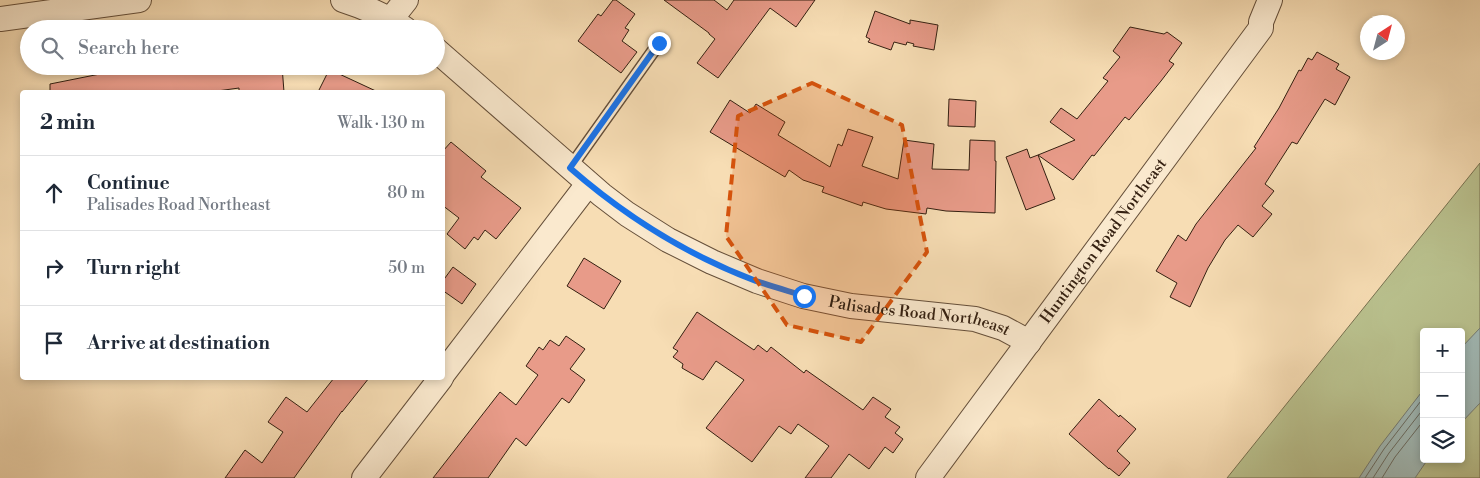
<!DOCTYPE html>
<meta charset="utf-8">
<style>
:root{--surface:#fff;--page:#f2f2f3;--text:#1f2937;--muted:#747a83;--line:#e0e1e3}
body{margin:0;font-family:"Libre Bodoni",serif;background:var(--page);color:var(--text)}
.controls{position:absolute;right:15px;bottom:15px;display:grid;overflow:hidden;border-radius:5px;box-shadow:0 2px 8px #0003}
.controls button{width:45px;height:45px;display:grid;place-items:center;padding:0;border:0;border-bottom:1px solid var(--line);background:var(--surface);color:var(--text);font:25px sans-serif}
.compass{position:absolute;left:1360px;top:15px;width:45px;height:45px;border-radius:50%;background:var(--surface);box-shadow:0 2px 8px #0003;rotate:36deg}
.stop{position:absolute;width:15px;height:15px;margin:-11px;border:4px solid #1a73e8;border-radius:50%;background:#fff}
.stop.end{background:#1a73e8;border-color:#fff;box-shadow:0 1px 5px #0008}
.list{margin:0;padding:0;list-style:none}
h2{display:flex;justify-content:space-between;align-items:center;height:65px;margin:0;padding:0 20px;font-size:21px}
h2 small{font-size:16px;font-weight:400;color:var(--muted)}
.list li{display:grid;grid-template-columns:32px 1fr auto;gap:15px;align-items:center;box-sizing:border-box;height:75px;padding:0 20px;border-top:1px solid var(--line)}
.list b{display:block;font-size:19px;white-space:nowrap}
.list p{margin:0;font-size:16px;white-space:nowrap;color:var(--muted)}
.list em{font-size:16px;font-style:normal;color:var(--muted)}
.icon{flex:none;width:28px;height:28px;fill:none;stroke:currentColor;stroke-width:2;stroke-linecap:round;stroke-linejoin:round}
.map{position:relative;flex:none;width:1480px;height:478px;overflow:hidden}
.search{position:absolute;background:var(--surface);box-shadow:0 2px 8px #0003;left:20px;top:20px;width:425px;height:55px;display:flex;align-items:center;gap:12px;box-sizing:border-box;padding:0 18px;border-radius:28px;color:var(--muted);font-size:19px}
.panel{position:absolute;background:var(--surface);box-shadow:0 2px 8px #0003;left:20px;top:90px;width:425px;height:290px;border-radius:5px}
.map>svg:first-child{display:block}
</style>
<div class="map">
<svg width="1480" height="478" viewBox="0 0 1480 478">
<rect width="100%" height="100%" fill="#f7ddb4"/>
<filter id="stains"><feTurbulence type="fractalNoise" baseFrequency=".004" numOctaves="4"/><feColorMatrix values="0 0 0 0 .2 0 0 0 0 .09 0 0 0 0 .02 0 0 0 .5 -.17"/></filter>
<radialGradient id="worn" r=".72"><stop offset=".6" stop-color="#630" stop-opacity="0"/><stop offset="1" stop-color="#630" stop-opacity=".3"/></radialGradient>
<path fill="#bac28f" stroke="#777150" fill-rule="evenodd" d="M 1480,163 L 1480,478 L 1227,478 ZM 1424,332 L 1461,332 L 1461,459 L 1424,459 Z"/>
<path fill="#a1bab7" stroke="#757c75" d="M 1480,328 L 1480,403 L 1461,423 L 1461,348 Z
M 1424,389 L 1424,459 L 1428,459 L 1415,478 L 1359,478 L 1380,446 Z"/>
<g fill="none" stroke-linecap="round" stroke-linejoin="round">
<path stroke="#6a6d64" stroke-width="1" d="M 1365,478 L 1384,449 L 1424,397
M 1373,478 L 1389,453 L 1424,408
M 1382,478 L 1395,457 L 1424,420"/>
</g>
<path fill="#e89b89" stroke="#342011" d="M 613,0 L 616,0 L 635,14 L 625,28 L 629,30 L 622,41 L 637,52 L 621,73 L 578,41 L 598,14 L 601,16 Z
M 664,0 L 714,0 L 727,10 L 734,0 L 815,0 L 796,27 L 770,8 L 718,78 L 697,63 L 715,39 L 709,34 L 709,33 Z
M 875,11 L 910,24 L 910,20 L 938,25 L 934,50 L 913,46 L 914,44 L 907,42 L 906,45 L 894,42 L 891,50 L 868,42 L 870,39 L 866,37 Z
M 1130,27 L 1164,34 L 1167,32 L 1182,43 L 1169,61 L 1174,64 L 1161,81 L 1129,120 L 1125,117 L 1094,156 L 1092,155 L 1073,180 L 1038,155 L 1075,140 L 1050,122 L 1061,108 L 1077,119 L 1108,81 L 1103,78 L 1120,57 L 1113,51 Z
M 1317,52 L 1339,64 L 1336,69 L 1350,77 L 1335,105 L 1325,99 L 1297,144 L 1292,142 L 1265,184 L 1274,191 L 1262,206 L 1272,214 L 1253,237 L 1238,225 L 1225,240 L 1208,268 L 1190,307 L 1170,297 L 1177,283 L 1156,271 L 1178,235 L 1186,241 L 1196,224 L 1256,148 L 1254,147 L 1279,108 L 1299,70 L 1301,71 L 1308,58 L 1312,60 Z
M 140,66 L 282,66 L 284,92 L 239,92 L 239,88 L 210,92 L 50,92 L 50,84 Z
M 328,72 L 335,72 L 378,92 L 318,92 Z
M 949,99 L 976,101 L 975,127 L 948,126 Z
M 730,100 L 750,113 L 756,104 L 785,122 L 778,135 L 830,167 L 838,144 L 842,146 L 848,129 L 873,137 L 862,166 L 898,179 L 904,140 L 934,144 L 932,169 L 969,170 L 970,140 L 995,141 L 995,161 L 996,161 L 995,213 L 946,211 L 927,208 L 926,214 L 886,209 L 863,202 L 862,206 L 822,192 L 824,187 L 803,180 L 789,170 L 785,177 L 710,132 Z
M 451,142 L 486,171 L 481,177 L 521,208 L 496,239 L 485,230 L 478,240 L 474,237 L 465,249 L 447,234 L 459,218 L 442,205 L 442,152 Z
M 1027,149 L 1030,158 L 1038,155 L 1055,199 L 1026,210 L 1006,157 Z
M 584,258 L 621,281 L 604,309 L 567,286 Z
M 453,267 L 476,284 L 462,304 L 442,290 L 442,282 Z
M 697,312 L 754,350 L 758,345 L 767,352 L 771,347 L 804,373 L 806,370 L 863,410 L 873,397 L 891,409 L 885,417 L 900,427 L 895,433 L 903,439 L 893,453 L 885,447 L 869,469 L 849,454 L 831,478 L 805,478 L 829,446 L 798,424 L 791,434 L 779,426 L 752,462 L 706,428 L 744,380 L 716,361 L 703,380 L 682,368 L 683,364 L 673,357 L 678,351 L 673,348 Z
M 566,336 L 585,349 L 570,369 L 585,380 L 569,403 L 562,398 L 526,446 L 516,438 L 488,478 L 433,478 L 500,392 L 516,405 L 538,375 L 526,366 L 539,347 L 543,350 L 550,340 L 559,346 Z
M 334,378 L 369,378 L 342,412 L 342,411 L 294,478 L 225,478 L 245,450 L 262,463 L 283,432 L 268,422 L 286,397 L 307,412 Z
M 1099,399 L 1119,417 L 1120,415 L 1136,429 L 1117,451 L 1130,463 L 1119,476 L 1109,468 L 1109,469 L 1069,434 Z"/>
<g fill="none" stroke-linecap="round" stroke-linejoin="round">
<defs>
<path id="service" d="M 570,168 L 659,43"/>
<g id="minor">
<path d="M 343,0 C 365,7 386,16 405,29"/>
<path d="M 0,19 L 139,0"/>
<path d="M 391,19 L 406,0"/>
<path id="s1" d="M 436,50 L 602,195 L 627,214 L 668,240 L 712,262 L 757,281 L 803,296 L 851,306 L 975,319 L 1003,328 L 1029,342"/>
<path d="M 442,375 L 588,184"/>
<path d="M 364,478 L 441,378"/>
<path id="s2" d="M 928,478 L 1261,28 L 1261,22 L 1270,0"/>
</g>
</defs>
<use href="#service" stroke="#654f3a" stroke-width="14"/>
<use href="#minor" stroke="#654f3a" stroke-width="26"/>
<use href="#service" stroke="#fae9ce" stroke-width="11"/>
<use href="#minor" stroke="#fae9ce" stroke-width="24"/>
</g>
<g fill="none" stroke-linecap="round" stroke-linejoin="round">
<path stroke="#1a73e8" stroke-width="6" d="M 659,43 L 570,168 C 625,216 687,255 756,281 C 771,286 788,291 804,296"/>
</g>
<path fill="#d6530c" fill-opacity="0.2" stroke="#d6530c" stroke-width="4" stroke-dasharray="10 6" stroke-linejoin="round" d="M 812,83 L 902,125 L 927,252 L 861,342 L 787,325 L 726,236 L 738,116 Z"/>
<g text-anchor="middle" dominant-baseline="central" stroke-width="5" stroke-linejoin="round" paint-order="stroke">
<g font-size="16" fill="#342011" stroke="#fae9ce">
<text stroke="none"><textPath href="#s2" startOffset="295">Huntington Road Northeast</textPath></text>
<text stroke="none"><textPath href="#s1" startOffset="565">Palisades Road Northeast</textPath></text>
</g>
</g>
<rect width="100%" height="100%" filter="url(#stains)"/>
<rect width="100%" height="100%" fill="url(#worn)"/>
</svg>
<div class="controls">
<button>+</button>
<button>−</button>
<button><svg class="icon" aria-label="layers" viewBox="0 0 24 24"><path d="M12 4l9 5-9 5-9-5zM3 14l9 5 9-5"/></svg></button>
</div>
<svg class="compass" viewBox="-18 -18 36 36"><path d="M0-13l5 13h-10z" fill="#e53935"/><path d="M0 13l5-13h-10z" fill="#747a83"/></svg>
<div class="stop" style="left:804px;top:296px"></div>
<div class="stop end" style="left:659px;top:43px"></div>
<div class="search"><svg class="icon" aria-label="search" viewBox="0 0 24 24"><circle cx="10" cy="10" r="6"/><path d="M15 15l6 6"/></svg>Search here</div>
<section class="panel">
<h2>2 min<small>Walk · 130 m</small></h2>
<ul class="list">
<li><svg class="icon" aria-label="ahead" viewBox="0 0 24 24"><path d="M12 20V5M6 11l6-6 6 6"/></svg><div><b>Continue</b><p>Palisades Road Northeast</p></div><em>80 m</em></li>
<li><svg class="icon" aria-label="right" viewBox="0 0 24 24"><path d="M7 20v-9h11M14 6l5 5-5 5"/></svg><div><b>Turn right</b></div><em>50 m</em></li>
<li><svg class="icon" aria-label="arrive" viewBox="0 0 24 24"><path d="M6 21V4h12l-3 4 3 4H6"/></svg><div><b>Arrive at destination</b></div></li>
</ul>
</section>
</div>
